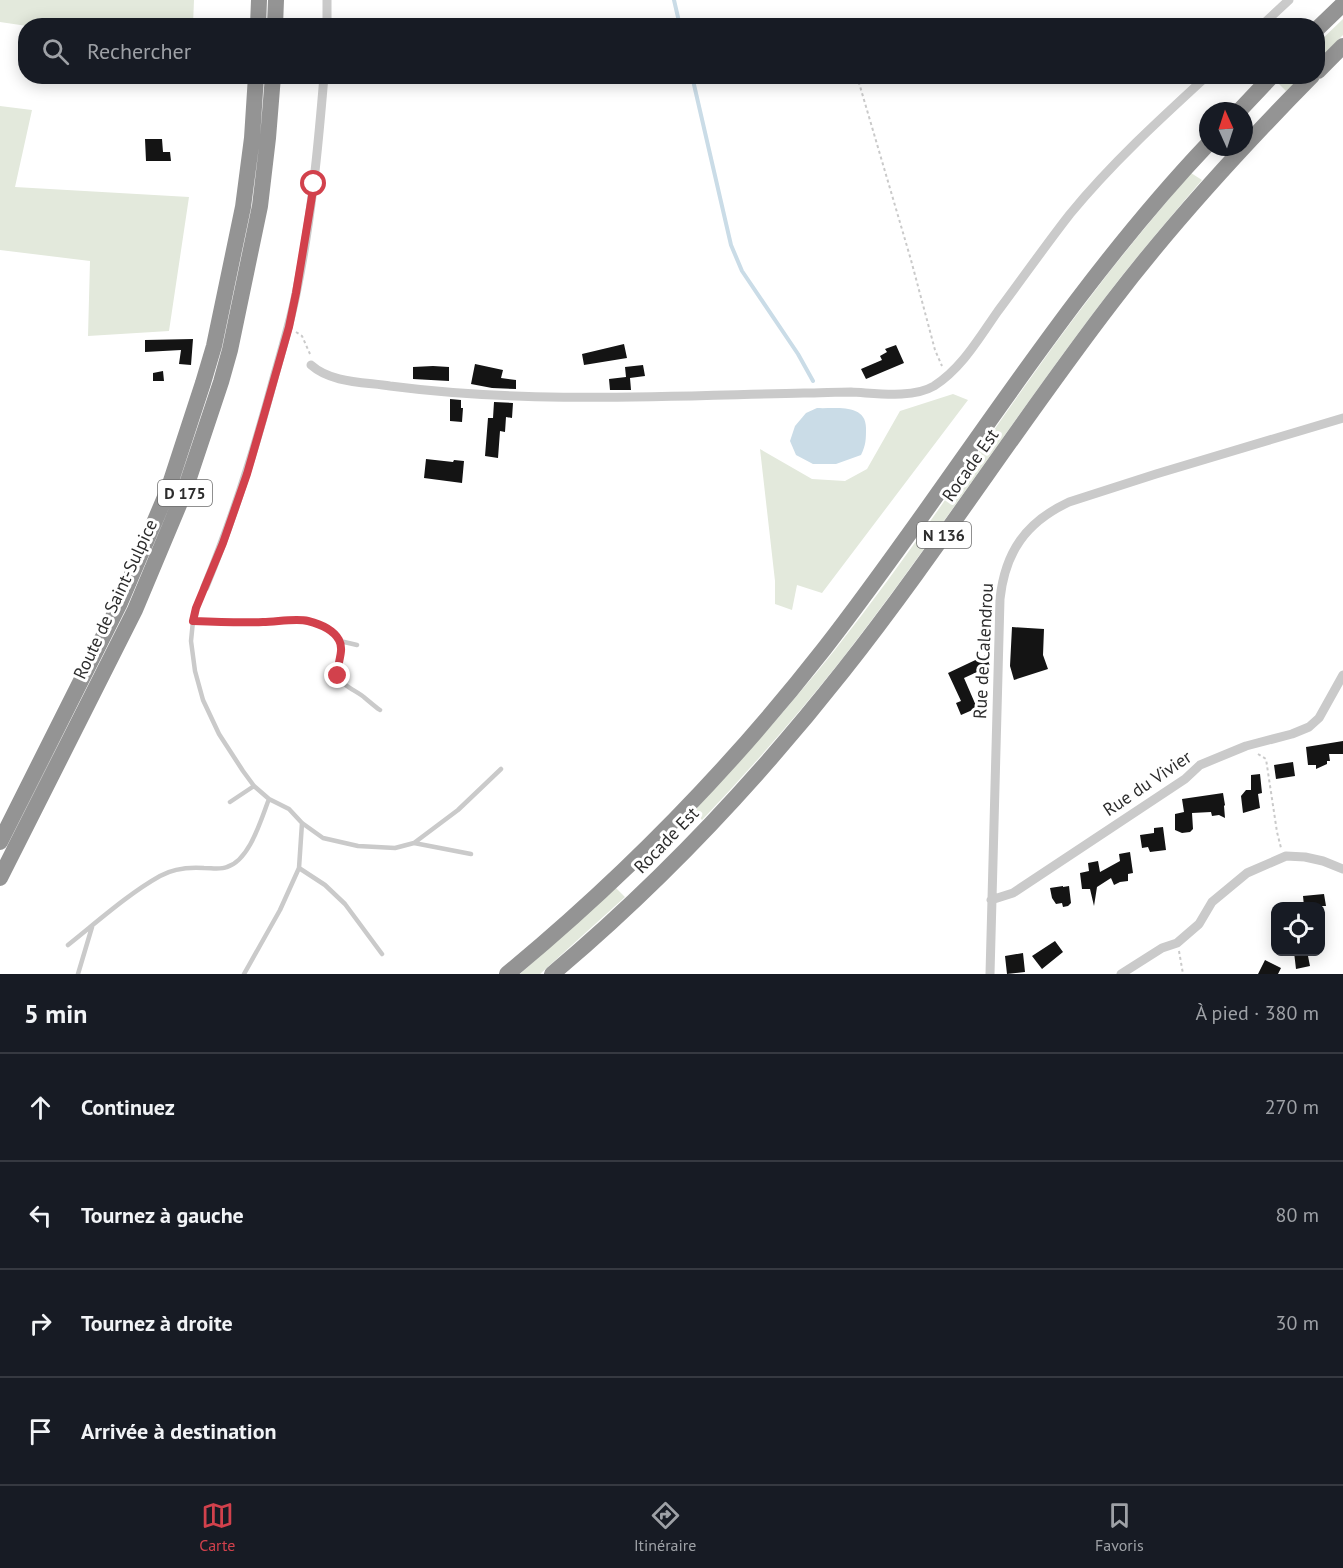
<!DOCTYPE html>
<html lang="fr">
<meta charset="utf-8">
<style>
:root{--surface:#171b24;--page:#242831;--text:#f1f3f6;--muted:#9ea1a6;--line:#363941;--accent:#d2414c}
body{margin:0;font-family:"PT Sans",sans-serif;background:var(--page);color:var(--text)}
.controls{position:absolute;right:18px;bottom:18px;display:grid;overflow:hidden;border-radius:12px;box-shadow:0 3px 15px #0003}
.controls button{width:54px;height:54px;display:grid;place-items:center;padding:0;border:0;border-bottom:2px solid var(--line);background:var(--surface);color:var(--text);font:30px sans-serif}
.compass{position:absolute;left:1199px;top:102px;width:54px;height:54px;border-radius:50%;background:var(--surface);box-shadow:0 3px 15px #0003;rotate:357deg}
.stop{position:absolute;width:18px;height:18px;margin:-14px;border:4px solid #d2414c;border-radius:50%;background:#fff}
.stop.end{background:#d2414c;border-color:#fff;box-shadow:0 2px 6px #0008}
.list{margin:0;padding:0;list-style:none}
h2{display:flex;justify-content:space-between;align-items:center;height:78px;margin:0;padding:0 24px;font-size:26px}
h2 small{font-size:20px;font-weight:400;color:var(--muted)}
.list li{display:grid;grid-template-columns:39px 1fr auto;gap:18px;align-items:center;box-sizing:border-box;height:108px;padding:0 24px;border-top:2px solid var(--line)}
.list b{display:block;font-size:22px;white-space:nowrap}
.list em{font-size:20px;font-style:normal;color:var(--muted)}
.icon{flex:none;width:33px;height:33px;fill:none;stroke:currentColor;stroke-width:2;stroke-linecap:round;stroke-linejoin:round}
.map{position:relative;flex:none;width:1343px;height:974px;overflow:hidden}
.search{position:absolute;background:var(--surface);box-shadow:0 3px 15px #0003;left:18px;right:18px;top:18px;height:66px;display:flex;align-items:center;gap:15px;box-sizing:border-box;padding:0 21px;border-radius:24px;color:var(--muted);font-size:22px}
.sheet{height:510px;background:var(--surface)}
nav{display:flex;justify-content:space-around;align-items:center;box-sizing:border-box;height:84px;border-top:2px solid var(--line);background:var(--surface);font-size:16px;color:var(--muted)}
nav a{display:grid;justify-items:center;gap:3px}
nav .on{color:var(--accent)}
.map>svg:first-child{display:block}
</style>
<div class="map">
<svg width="1343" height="974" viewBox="0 0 1343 974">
<rect width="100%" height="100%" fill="#fff"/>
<path fill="#e3e9dc" d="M 0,0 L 194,0 L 193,25 L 27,26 L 0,22 Z
M 1343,19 L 1343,35 L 1318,60 L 1318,43 Z
M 1284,77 L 1301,77 L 1286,91 L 1278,83 Z
M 0,106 L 32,110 L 15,187 L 189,197 L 169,331 L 88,336 L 90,261 L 0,250 Z
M 1191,173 L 1202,180 C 1169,219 1135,258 1104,299 C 1014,417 933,542 842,659 C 798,715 751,768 702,820 L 694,811 C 742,759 789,707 834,651 C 926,535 1004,409 1094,292 C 1125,251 1158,212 1191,173 Z
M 953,394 L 968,400 L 822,593 L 797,585 L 792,610 L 775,604 L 775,581 L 760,449 L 812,479 L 845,481 L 867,469 L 900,411 Z
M 616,888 L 625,897 L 540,974 L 520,974 Z"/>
<path fill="#cadce7" d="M 817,408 C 835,409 866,403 866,428 C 866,439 866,445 861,455 L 836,464 L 813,464 L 796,455 L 790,441 L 795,426 L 806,413 Z"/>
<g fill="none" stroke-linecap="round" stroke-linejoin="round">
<path stroke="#cadce7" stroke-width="4" d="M 674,0 L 680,26
M 692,76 L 731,245 L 742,271 L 798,354 L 813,381"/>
</g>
<path fill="#141414" d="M 145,139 L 162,139 L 163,152 L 170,152 L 171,161 L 146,161 Z
M 193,339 L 191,365 L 179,364 L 181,350 L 145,352 L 145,340 Z
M 624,344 L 627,358 L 584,365 L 582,354 Z
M 896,345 L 904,363 L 866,379 L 861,369 L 882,360 L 880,356 L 887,352 L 885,349 Z
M 475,364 L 503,370 L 501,378 L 516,380 L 516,389 L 492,388 L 471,384 Z
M 643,365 L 645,376 L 630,378 L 631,390 L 610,390 L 609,379 L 626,377 L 625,367 Z
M 433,366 L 449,367 L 449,381 L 413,379 L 413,367 Z
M 163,371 L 164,381 L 153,381 L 153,373 Z
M 450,399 L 461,400 L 461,408 L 463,408 L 462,422 L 450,421 Z
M 494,402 L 513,403 L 512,418 L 506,417 L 505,432 L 500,431 L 498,458 L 485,456 L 488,418 L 493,418 Z
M 426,459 L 453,462 L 454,460 L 464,461 L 462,483 L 424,478 Z
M 1012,627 L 1044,629 L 1043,655 L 1048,669 L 1014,680 L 1010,666 Z
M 986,655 L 990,666 L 964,678 L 977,708 L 961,715 L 956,703 L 961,701 L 948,673 Z
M 1343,741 L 1343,754 L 1329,754 L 1330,761 L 1327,761 L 1327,764 L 1316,769 L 1316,765 L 1308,765 L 1306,747 Z
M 1293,762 L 1295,776 L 1276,779 L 1274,765 Z
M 1260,774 L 1262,793 L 1258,794 L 1260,808 L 1243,813 L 1241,796 L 1246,790 L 1251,790 L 1251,775 Z
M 1223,793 L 1225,805 L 1224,806 L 1225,818 L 1219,815 L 1212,816 L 1211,812 L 1192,813 L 1193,829 L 1190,832 L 1182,833 L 1175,830 L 1175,814 L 1184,812 L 1182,799 Z
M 1163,827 L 1166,850 L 1150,852 L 1148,847 L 1142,848 L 1140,835 L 1154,833 L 1154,828 Z
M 1130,852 L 1133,873 L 1128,874 L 1128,881 L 1120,882 L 1114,885 L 1111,878 L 1097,887 L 1094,906 L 1090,889 L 1082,889 L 1080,873 L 1089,871 L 1088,863 L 1098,861 L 1100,872 L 1120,861 L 1119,854 Z
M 1063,886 L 1063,887 L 1069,886 L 1071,903 L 1068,906 L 1063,907 L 1062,903 L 1056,904 L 1052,898 L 1050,888 Z
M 1324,894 L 1326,906 L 1304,906 L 1303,896 Z
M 1055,941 L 1063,952 L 1042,969 L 1032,956 Z
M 1307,951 L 1310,966 L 1296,969 L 1294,952 Z
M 1023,953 L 1025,972 L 1007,974 L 1005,956 Z
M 1265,960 L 1281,968 L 1278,974 L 1258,974 Z"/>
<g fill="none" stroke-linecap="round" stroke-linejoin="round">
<path stroke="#cacaca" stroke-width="2" stroke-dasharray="3 3" stroke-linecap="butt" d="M 840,19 L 842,26
M 857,76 L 911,260 L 935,350 L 942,366
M 296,332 L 302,336 L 310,354
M 1258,754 L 1266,759 L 1277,832 L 1281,848
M 1179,951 L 1183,974"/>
<path stroke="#cacaca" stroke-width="4.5" d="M 204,587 L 196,608 L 193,621 L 249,622 L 307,621 L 325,626 L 334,633 L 340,641 L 357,645
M 193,621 L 191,641 L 195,671 L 203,700 L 219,734 L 243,771 L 254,786 L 269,799 L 289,809 L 302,823 L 323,838 L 358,846 L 395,848 L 414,843 L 471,854
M 340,641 C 341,652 337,661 337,671 C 338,685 356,690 365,698 C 370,702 374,706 380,710
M 230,802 L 254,786
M 414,843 L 458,810 L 501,769
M 299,868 L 325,885 L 345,904 L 382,954
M 68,945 C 97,922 128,894 160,876 C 174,868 189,867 204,868 C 212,868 220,870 227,867 C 250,860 261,819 269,799
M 78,974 L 92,927
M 244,974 L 280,910 L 299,868 L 302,823"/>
<path stroke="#cacaca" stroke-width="9" d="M 327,26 L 327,0
M 1261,26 L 1289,0
M 311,365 C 331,383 364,382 390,386 C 528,404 666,396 804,393 C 820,393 835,392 851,392 C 875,393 912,399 934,386 C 962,368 979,338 998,311 C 1022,279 1045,246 1070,214 C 1111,164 1159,120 1207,76
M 205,587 C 233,519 255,449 274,378 C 282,350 290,323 296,294 C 311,222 318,149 324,76
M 991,900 L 1013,893 L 1185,779 L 1200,765 L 1246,746 L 1292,734 L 1309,727 L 1319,718 L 1343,675
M 990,974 L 1000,599 C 1005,552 1026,522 1069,502 L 1156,474 L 1343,418
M 1121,974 L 1162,948 L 1177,943 L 1199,924 L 1212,902 L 1247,873 L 1286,856 L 1305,857 L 1323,861 L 1343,869"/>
<path stroke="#949494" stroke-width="16" d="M 258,26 L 259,0
M 275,26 L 276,0
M 1318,28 L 1343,4
M 1318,71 L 1343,46
M 1239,111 L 1272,76
M 0,842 L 119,605 L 168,490 L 203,383 L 214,346 L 243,207 L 252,138 L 256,76
M 0,878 L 135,610 L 184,493 L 221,382 L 230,350 L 260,206 L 268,138 L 273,76
M 507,974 C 623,878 731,768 824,649 C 954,482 1062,298 1208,144
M 552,974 C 659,884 757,780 843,671 C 937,552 1019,423 1112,302 C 1173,222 1241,148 1312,76"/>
</g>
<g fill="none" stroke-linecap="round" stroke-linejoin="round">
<path stroke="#d2414c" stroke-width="8" d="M 314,184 L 296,293 L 289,327 L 264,415 L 247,474 L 223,543 L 196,608 L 193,621 C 216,622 239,623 263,622 C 276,622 296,618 308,621 C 320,624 333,629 339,640 C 345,651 336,664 338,676"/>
</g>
<g text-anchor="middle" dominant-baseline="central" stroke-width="6" stroke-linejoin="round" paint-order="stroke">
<g fill="#fff" stroke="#6c6c6c" stroke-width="1.5">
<rect x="158" y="480" width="54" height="26" rx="4.5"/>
<rect x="917" y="522" width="54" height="26" rx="4.5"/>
</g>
<g font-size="16" font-weight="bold" fill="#2d2d2d">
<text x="185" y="493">D 175</text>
<text x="944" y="535">N 136</text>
</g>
<g font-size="18" fill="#2d2d2d" stroke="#fff">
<text transform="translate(970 465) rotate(-55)">Rocade Est</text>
<text transform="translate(115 599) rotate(-65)">Route de Saint-Sulpice</text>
<text transform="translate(983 651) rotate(-87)">Rue de Calendrou</text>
<text transform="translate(1147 783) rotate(-34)">Rue du Vivier</text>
<text transform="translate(666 840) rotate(-46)">Rocade Est</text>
</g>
</g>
</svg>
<div class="controls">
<button><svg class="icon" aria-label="locate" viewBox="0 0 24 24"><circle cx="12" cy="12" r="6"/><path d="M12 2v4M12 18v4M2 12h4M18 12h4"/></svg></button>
</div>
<svg class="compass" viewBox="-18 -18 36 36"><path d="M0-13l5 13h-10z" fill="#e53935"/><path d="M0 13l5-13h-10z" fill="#9ea1a6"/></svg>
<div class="stop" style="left:314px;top:184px"></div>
<div class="stop end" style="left:338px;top:676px"></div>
<div class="search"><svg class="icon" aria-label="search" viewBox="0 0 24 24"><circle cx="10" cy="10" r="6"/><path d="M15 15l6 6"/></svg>Rechercher</div>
</div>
<section class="sheet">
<h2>5 min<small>À pied · 380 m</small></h2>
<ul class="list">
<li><svg class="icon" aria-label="ahead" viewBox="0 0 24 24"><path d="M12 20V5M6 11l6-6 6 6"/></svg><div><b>Continuez</b></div><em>270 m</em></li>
<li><svg class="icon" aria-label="left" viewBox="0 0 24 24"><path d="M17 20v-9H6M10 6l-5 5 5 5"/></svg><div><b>Tournez à gauche</b></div><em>80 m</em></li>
<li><svg class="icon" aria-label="right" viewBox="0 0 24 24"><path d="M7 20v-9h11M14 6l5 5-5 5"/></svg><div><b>Tournez à droite</b></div><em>30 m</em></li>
<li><svg class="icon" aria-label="arrive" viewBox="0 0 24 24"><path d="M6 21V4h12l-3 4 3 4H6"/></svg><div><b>Arrivée à destination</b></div></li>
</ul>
</section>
<nav>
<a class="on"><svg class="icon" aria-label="map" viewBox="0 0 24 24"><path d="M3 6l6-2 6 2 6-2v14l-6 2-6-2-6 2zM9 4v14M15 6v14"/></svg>Carte</a>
<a><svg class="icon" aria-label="directions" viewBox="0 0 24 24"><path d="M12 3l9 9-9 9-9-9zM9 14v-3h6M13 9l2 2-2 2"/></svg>Itinéraire</a>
<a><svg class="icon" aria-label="saved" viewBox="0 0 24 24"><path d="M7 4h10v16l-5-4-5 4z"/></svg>Favoris</a>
</nav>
